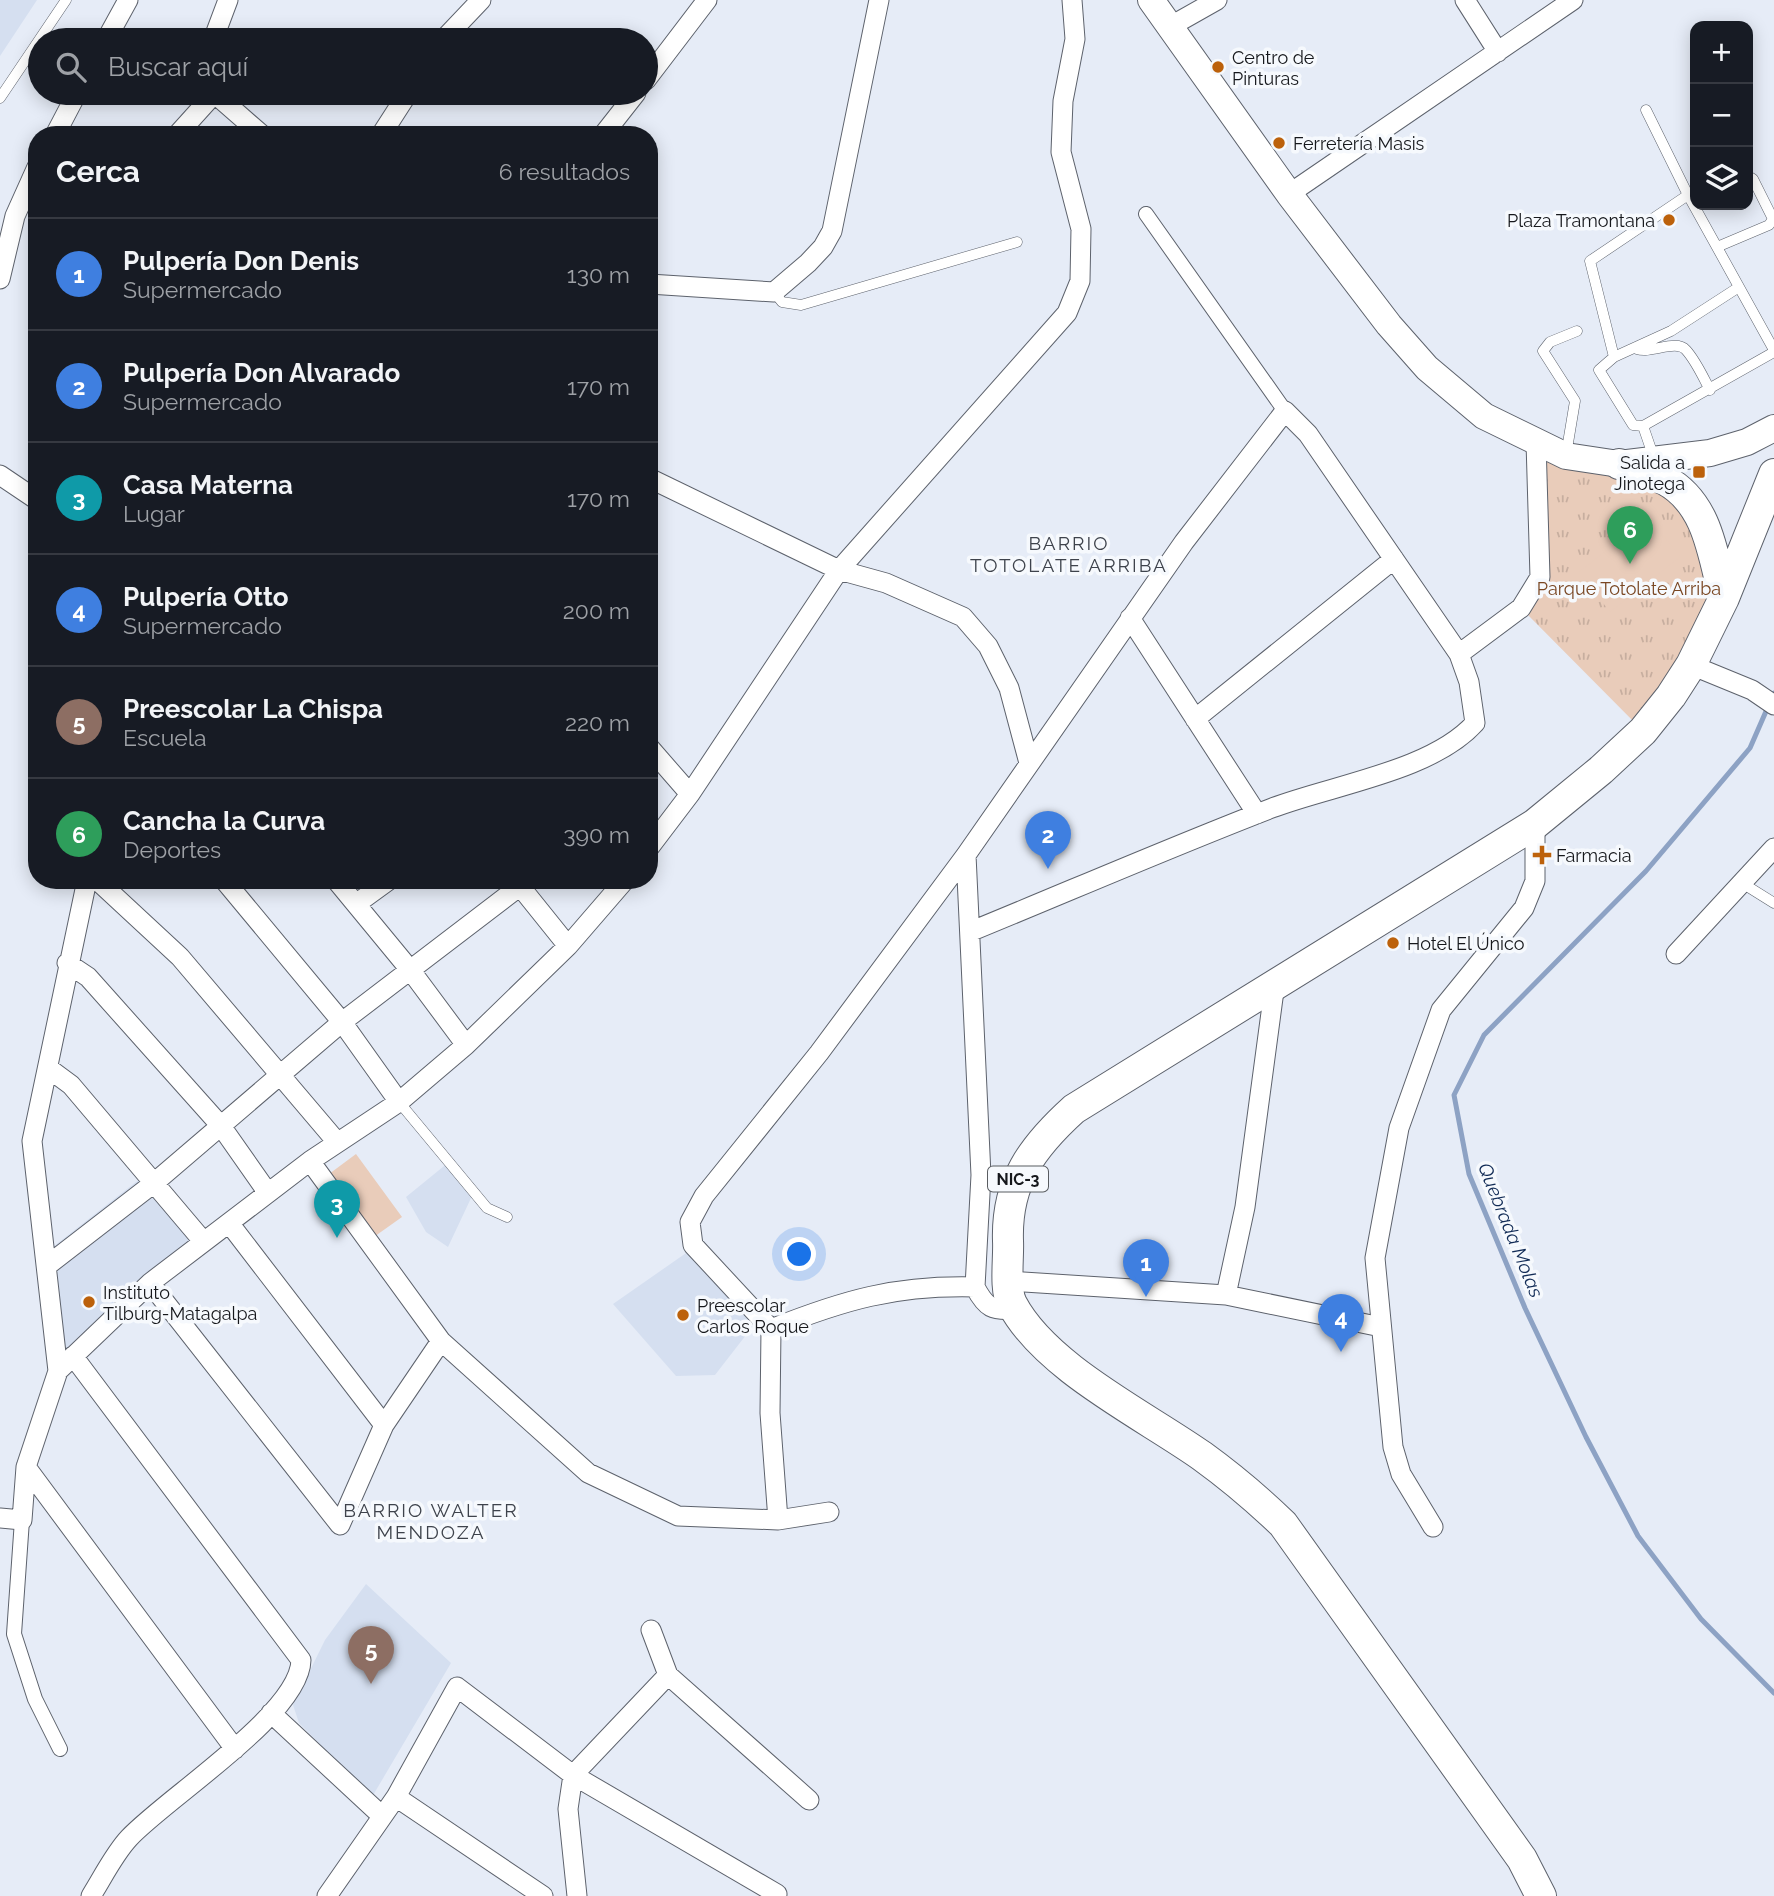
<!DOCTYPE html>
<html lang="es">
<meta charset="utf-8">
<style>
:root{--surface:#171b24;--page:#242831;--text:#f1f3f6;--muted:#9ea1a6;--line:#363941;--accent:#2563eb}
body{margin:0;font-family:Raleway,sans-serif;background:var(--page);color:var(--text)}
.controls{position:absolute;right:21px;top:21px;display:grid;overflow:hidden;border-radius:14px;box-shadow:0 4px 18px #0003}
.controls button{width:63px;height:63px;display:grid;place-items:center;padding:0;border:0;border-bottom:2px solid var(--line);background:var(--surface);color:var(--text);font:35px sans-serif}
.you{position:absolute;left:800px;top:1255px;width:24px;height:24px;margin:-18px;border:5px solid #fff;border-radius:50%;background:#1a73e8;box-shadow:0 0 0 10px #1a73e833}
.badge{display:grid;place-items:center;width:46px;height:46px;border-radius:50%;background:var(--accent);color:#fff;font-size:23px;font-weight:700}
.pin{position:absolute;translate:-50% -58px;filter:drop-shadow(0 2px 4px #0008)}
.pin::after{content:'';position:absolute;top:37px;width:24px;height:21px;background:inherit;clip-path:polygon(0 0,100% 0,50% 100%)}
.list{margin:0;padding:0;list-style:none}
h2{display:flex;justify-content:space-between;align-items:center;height:91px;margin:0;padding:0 28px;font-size:30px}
h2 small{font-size:23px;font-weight:400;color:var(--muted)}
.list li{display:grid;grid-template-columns:46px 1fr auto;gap:21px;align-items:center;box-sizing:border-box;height:112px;padding:0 28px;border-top:2px solid var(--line)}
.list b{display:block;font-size:26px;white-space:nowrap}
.list p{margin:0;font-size:23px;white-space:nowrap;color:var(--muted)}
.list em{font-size:23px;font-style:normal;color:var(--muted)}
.icon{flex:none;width:38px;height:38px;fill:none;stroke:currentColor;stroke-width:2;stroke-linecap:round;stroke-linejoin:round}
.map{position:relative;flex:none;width:1774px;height:1896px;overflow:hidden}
.search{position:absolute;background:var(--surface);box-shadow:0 4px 18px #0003;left:28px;top:28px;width:630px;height:77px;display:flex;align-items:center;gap:18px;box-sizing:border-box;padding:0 24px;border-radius:38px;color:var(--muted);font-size:26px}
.panel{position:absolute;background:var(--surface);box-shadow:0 4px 18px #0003;left:28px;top:126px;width:630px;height:763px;border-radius:28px}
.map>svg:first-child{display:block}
</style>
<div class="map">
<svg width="1774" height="1896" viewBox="0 0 1774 1896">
<defs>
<pattern id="grass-tufts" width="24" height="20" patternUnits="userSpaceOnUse" patternTransform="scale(1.75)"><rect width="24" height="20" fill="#e9ccba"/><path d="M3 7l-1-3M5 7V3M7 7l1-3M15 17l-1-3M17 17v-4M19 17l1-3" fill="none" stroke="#c7ae9f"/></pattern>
</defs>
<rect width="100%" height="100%" fill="#e6ecf7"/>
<path fill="#d5dff0" d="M 0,0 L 37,0 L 0,56 Z
M 449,1162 L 472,1196 L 448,1247 L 426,1232 L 406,1197 Z
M 141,1178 L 193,1237 L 62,1355 L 49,1250 Z
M 689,1251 L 753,1326 L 715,1375 L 676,1376 L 613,1304 Z
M 366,1584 L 451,1663 L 372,1797 L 299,1723 L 293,1705 L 325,1640 Z"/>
<path fill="url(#grass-tufts)" d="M 1536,442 L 1686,494 L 1724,598 L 1643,731 L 1521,608 L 1540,577 Z"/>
<path fill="#e9ccba" d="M 1649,517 L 1680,557 L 1610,612 L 1579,572 Z
M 356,1154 L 402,1217 L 371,1239 L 325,1177 Z"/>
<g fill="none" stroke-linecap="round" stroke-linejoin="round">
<path stroke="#8da2c4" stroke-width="5" d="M 1774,693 L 1750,748 L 1646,871 L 1484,1035 L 1454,1095 L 1469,1174 L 1525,1308 L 1586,1437 L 1638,1536 L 1701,1619 L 1774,1693"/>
<defs>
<path id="service" d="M 0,98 L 66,0
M 1646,110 L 1688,195
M 1717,247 L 1769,225 L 1773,219 L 1753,179 L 1748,176
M 774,292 L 782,302 L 801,305 L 1017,242
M 1637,349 C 1651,354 1676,339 1686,350 C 1696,361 1703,377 1710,390
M 1774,350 L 1688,195 L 1590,261 L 1614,357 L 1599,370 L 1633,425 L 1643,426 L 1774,352
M 1614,357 L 1671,331 L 1739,287
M 1643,426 L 1654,458
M 1566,455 L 1575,401 L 1543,351 L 1550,342 L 1577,331
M 1742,883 L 1774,903
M 399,1102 L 487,1208 L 507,1217"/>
<path id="pedestrian" d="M 1146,214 L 1285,411
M 22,1520 L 14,1634 L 35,1699 L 60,1749"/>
<path id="minor" d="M 1465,0 L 1498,52
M 1171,26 L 1217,0
M 106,40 L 128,0
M 213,40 L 228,0
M 443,40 L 481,0
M 646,80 L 707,0
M 214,93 L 262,135
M 55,135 L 77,93
M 177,135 L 214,94
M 381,135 L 408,93
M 603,135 L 636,93
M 1289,194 L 1573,0
M 0,279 L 15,216 L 37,167
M 649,284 L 774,292 L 808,263 L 823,247 L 832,231 L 879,0
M 0,475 L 37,500
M 649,478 L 839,570 L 886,583 L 963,617 L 988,646 L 1009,688 L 1029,763
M 1130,618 L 1257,814
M 1459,654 L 1521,608 L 1540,577 L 1536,442
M 1691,665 L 1752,690 L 1774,705
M 1195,719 L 1394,559
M 649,747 L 690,794
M 649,848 L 690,794 L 839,570 L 1067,313 L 1080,281 L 1081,229 L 1061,152 L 1063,101 L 1075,39 L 1072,0
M 966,855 L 981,1175 L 975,1287
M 97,880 L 180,957 L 337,1142
M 224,880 L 342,1022 L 399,1102
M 336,880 L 411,971 L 466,1045
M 515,880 L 568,946
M 356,904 L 389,880
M 1676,954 L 1774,848
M 67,963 L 88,977 L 221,1126 L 268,1193
M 48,1068 L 71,1085 L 203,1241
M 310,1161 L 441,1341 L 588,1473 L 678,1516 L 778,1520 L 829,1512
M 229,1223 L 384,1425
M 48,1265 L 154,1183 L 342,1022 L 528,880
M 1009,1281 L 1226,1295 L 1245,1207 L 1275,983
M 150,1283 L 340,1525 L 384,1425 L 441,1341
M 1226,1295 L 1381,1327
M 771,1329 L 693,1245 L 690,1222 L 704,1196 L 819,1053 L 966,855 L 1184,542 L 1285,411 L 1308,434 L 1459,654 L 1469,682 L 1475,723 C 1432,771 1332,785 1272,808 C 1171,847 1072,890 972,931
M 73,1356 L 301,1660 C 300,1714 166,1798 129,1838 C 114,1854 103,1877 91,1896
M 58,1371 L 32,1141 L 87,880
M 26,1467 L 235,1749
M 0,1518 L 22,1520 L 26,1467 L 58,1371 L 150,1283 L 310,1161 L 399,1102 L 466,1045 L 568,946 L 625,880
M 778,1520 L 770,1413 L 771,1329 C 844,1300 895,1285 975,1287 C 986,1308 992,1311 1016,1309
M 1433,1527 L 1401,1474 L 1393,1447 L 1375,1258 L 1399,1128 L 1441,1010 L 1524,908 L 1535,881 L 1535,824
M 651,1630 L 668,1675 L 809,1800
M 271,1713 L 382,1816
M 396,1797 L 543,1896
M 327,1896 L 396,1797 L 457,1687 L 573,1775 L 777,1894
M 577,1896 L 568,1809 L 573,1775 L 668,1675"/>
<path id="secondary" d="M 1151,0 L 1289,194 L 1389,325 L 1427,368 L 1484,416 L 1566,456 L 1619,464 L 1710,453 L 1747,442 L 1774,428"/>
<path id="primary" d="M 1619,464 C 1634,469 1651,473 1665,480 C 1708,503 1713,555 1724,598
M 1541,1896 L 1522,1859 L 1283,1524 C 1257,1499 1231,1477 1202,1456 C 1144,1415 1045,1367 1012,1304 C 1004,1289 1009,1258 1008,1241 C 1006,1182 1032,1147 1074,1109 L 1535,824 L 1601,770 L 1643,731 L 1671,696 L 1691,665 L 1724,598 L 1774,474"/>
</defs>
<use href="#service" stroke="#5d626c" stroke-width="11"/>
<use href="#pedestrian" stroke="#5d626c" stroke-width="16"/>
<use href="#minor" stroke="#5d626c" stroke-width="21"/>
<use href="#secondary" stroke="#5d626c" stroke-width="28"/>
<use href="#primary" stroke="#5d626c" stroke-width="32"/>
<use href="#service" stroke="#fff" stroke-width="10"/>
<use href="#pedestrian" stroke="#fff" stroke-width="14"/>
<use href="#minor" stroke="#fff" stroke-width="19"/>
<use href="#secondary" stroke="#fff" stroke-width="26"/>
<use href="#primary" stroke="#fff" stroke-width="30"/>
</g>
<g fill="#bc610b" stroke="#f6f9fd" stroke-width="2.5">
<circle cx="1218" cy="67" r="7"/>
<circle cx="1279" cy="143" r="7"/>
<circle cx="1669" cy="220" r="7"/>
<rect x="1692" y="465" width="14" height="14" rx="3.5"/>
<path d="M1538.5 844.5h7v7h7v7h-7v7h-7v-7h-7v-7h7z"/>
<circle cx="1393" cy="943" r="7"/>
<circle cx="89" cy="1302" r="7"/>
<circle cx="683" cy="1315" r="7"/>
</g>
<g text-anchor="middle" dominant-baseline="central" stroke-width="7" stroke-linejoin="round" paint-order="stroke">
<rect fill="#f6f9fd" stroke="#595c60" stroke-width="2" x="988" y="1166.5" width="60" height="25" rx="5"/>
<g font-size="16" font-weight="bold" fill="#16181c">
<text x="1018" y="1179">NIC-3</text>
</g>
<g font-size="18" fill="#16181c" stroke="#f6f9fd" text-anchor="start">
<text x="1232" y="57">Centro de<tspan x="1232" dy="21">Pinturas</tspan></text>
<text x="1293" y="143">Ferretería Masis</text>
<text x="1655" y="220" text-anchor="end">Plaza Tramontana</text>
<text x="1685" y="462" text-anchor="end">Salida a<tspan x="1685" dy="21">Jinotega</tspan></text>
<text x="1556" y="855">Farmacia</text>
<text x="1407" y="943">Hotel El Único</text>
<text x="103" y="1292">Instituto<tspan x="103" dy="21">Tilburg-Matagalpa</tspan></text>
<text x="697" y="1305">Preescolar<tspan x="697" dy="21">Carlos Roque</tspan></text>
</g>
<g font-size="18" fill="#7a4723" stroke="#f6f9fd">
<text x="1629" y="588">Parque Totolate Arriba</text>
</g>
<g font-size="19" letter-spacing="2" fill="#3e434c" stroke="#f6f9fd">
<text x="1069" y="543">BARRIO<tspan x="1069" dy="22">TOTOLATE ARRIBA</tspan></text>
<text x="431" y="1510">BARRIO WALTER<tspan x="431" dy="22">MENDOZA</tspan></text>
</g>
<g font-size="19" font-style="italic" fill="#112b56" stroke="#f6f9fd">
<text transform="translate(1511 1230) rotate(68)">Quebrada Molas</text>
</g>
</g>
</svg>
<div class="controls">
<button>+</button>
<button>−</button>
<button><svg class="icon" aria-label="layers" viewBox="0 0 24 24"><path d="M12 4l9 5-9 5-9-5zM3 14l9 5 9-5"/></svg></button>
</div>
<div class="you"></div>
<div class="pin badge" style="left:1146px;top:1297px;background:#3f7fe0">1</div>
<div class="pin badge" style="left:1048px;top:869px;background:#3f7fe0">2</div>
<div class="pin badge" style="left:337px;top:1238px;background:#0f9aa8">3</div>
<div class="pin badge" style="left:1341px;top:1352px;background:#3f7fe0">4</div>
<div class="pin badge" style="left:371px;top:1684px;background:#8d6e63">5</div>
<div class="pin badge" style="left:1630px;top:564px;background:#2e9e5b">6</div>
<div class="search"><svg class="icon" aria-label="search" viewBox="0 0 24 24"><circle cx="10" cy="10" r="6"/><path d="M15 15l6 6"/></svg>Buscar aquí</div>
<section class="panel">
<h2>Cerca<small>6 resultados</small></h2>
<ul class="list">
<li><span class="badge" style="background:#3f7fe0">1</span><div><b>Pulpería Don Denis</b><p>Supermercado</p></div><em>130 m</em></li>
<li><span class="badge" style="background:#3f7fe0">2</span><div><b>Pulpería Don Alvarado</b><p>Supermercado</p></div><em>170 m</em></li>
<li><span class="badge" style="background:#0f9aa8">3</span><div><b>Casa Materna</b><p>Lugar</p></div><em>170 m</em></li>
<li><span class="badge" style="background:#3f7fe0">4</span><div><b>Pulpería Otto</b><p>Supermercado</p></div><em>200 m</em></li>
<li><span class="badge" style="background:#8d6e63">5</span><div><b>Preescolar La Chispa</b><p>Escuela</p></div><em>220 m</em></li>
<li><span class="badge" style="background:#2e9e5b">6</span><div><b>Cancha la Curva</b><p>Deportes</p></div><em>390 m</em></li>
</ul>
</section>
</div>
